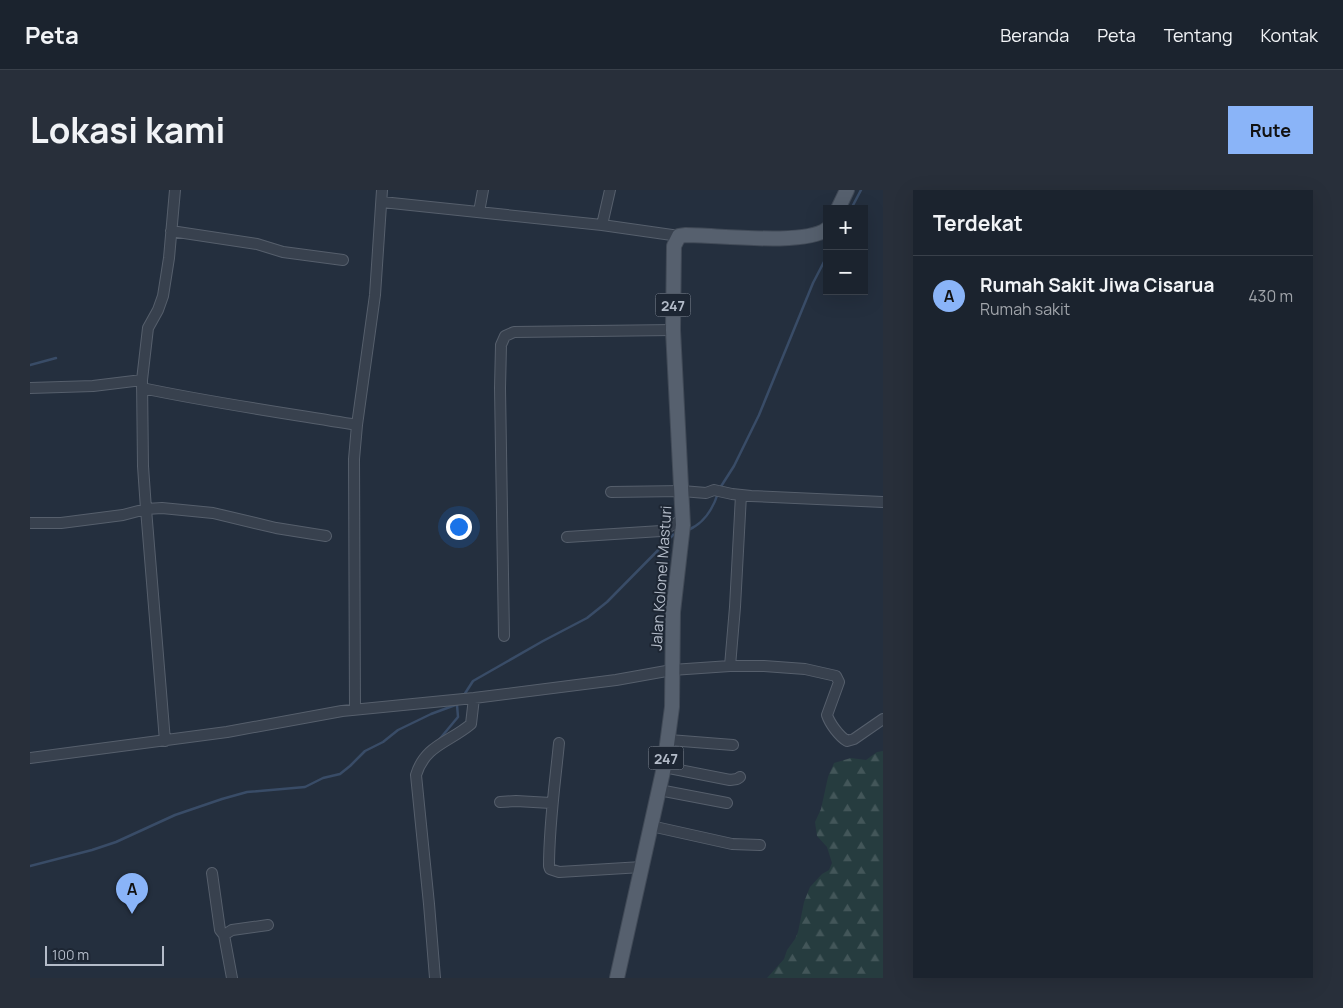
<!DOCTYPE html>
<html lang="id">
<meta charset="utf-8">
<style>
:root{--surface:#1b232e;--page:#282f3a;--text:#f1f3f6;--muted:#a0a4aa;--line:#39404a;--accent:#8ab4f8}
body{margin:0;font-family:Manrope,sans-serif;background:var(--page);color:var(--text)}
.controls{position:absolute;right:15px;top:15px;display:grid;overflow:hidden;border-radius:0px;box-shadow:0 5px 20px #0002}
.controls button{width:45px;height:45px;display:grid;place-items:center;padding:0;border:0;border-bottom:1px solid var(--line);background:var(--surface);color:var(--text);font:25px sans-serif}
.scale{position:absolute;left:15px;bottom:12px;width:119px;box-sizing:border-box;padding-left:5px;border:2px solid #b4bcc9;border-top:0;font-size:14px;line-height:18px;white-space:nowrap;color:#b4bcc9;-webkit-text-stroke:4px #1d2633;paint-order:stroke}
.you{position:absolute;left:428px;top:336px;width:18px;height:18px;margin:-12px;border:4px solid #fff;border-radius:50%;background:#1a73e8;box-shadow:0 0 0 8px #1a73e833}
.badge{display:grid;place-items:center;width:32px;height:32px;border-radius:50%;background:var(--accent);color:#111;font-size:16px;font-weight:700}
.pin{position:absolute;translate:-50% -41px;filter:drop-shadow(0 1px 2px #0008)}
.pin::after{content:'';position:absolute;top:26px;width:18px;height:15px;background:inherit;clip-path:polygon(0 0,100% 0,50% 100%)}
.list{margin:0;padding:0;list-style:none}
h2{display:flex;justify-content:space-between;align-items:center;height:65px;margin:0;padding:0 20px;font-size:21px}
h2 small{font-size:16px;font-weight:400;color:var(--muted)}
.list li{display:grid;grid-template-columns:32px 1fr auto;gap:15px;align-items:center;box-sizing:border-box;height:80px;padding:0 20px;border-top:1px solid var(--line)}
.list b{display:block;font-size:19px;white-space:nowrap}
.list p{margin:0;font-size:16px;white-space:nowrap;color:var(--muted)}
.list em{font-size:16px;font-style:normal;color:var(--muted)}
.map{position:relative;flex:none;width:853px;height:788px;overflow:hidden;border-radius:0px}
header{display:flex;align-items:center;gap:30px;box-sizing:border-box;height:70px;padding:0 25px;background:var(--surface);border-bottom:1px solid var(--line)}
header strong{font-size:24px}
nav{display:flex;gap:28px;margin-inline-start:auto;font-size:18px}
.intro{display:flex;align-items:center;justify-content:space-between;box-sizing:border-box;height:120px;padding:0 30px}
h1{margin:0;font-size:35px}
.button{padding:12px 22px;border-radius:0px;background:var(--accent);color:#111;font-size:18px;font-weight:700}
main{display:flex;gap:30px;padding:0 30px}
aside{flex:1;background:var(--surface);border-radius:0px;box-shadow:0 5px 20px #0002}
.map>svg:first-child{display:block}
</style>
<header>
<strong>Peta</strong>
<nav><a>Beranda</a><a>Peta</a><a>Tentang</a><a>Kontak</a></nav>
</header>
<div class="intro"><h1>Lokasi kami</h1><a class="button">Rute</a></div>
<main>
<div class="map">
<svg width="853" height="788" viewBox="0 0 853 788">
<defs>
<pattern id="forest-firs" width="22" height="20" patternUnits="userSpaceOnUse" patternTransform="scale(1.25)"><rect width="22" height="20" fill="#263c3f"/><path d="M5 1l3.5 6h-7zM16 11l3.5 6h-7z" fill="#435659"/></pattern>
</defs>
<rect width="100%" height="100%" fill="#242f3e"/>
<path fill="url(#forest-firs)" d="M 853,561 L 853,788 L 737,788 L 754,769 L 757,760 L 765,749 L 768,742 L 774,712 L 780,697 L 792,684 L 799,680 L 802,673 L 797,657 L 787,646 L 785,632 L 791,619 L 798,587 L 804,573 L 821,568 L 836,570 L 847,562 Z"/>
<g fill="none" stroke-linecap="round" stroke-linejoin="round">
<path stroke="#394c67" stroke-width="2.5" d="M 821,19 L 831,0
M 0,175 L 26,168
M 690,298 L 704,276 L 729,225 L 783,93 L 797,66
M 658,340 C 673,334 683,319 688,303
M 434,505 L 443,491 L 513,451 L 557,428 L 577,412 L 643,345 L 648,343
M 408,551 L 428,527 L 427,515
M 0,676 L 62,660 L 86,652 L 145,625 L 192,609 L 217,602 L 275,597 L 293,588 L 310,584 L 320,576 L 335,561 L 353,552 L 368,540 L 401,524 L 428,514"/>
<defs>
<path id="minor" d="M 352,12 L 572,35 L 649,46
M 449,22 L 453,0
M 572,35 L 580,0
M 141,41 L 227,54 L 253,62 L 313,70
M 0,198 L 63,196 L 112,190
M 112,198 C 183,213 255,223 327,235
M 581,302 L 652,301 L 676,303 L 684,300 L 702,304 L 721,306 L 853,312
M 0,333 L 31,333 L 93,325 L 116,319 L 132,318 L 183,323 L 246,338 L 296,346
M 537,347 L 631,341 L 652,330
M 474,446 L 470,198 L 471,155 L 475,146 L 484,142 L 643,140
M 700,476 L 705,417 L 711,305
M 325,520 L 324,269 L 327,235 L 345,105 L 352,0
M 639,550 L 703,555
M 135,551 L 116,319 L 113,276 L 112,190 L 118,138 L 128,120 L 133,106 L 139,68 L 145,0
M 529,553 C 525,594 519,634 519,676 L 520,679 L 529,682 L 612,677
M 0,568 L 197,542 L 312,521 L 444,508 L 586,490 L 642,480 L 700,476 L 734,476 L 775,479 L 806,486 L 809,492 L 797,525 C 800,534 809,546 817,551 L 824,549 L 853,529
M 634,577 L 700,590 L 707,589 L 710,587
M 629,600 L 697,613
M 470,612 L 486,611 L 521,613
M 621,636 L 702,654 L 730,655
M 182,683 L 190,740 L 194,745 L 202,788
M 194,745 L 202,740 L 238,735
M 405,788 L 399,714 L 386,585 C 395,555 420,552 441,534 L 444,508"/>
<path id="major" d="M 808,19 L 817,0
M 587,788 L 634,577 L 642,517 L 643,422 L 653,335 L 643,140 L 644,56 L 649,46 L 656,45 C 687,45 775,56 797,39"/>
</defs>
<use href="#minor" stroke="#565f6c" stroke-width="12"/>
<use href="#major" stroke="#414a57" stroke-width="16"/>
<use href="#minor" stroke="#38414e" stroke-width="10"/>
<use href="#major" stroke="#56606e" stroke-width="14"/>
</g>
<g text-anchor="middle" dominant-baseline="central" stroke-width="4" stroke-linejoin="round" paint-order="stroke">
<g fill="#1d2633" stroke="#878f9c" stroke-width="1">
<rect x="625.5" y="103.5" width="35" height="23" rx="4"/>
<rect x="618.5" y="556.5" width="35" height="23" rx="4"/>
</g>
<g font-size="14" font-weight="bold" fill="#b4bcc9">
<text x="643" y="115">247</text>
<text x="636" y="568">247</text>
</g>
<g font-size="15" fill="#b4bcc9" stroke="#1d2633">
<text transform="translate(631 388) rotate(-86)">Jalan Kolonel Masturi</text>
</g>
</g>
</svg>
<div class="controls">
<button>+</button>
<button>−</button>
</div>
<div class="scale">100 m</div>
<div class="you"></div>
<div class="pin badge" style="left:102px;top:724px">A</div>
</div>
<aside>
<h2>Terdekat<small></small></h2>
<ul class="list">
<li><span class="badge">A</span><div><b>Rumah Sakit Jiwa Cisarua</b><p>Rumah sakit</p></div><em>430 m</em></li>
</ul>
</aside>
</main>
